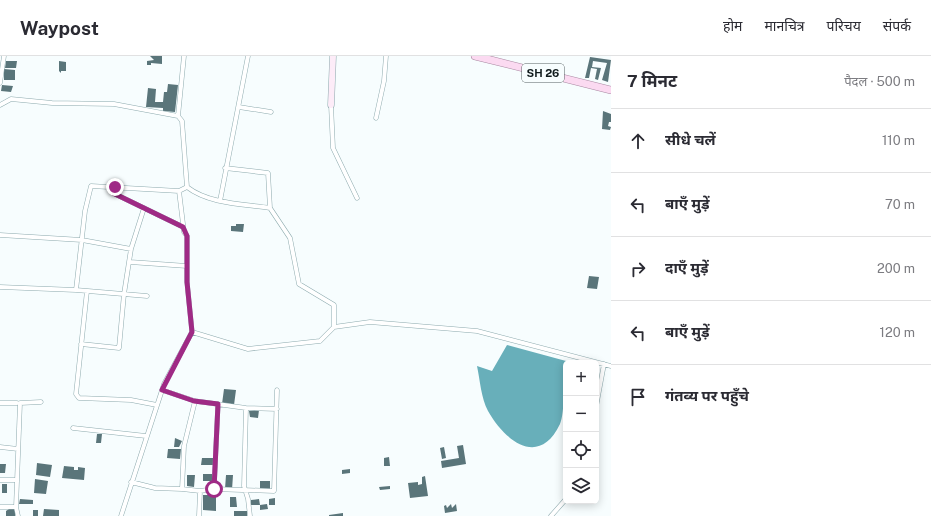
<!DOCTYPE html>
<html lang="hi">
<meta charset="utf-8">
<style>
:root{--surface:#fff;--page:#f7f7f7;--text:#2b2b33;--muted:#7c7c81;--line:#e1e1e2}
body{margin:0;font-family:"Public Sans","Noto Sans Devanagari",sans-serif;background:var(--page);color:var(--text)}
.controls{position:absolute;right:12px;bottom:12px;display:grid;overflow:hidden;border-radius:6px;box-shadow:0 2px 10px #0003}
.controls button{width:36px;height:36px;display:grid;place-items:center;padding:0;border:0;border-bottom:1px solid var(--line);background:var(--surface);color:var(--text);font:20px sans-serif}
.stop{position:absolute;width:12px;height:12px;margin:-9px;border:3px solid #9f2a85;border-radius:50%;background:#fff}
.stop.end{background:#9f2a85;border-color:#fff;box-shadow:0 1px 4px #0008}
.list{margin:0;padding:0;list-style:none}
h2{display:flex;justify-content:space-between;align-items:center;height:52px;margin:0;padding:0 16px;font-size:17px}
h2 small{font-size:13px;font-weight:400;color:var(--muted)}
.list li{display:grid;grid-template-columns:26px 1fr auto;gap:12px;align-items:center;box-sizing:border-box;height:64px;padding:0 16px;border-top:1px solid var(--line)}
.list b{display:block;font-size:15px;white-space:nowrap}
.list em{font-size:13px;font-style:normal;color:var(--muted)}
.icon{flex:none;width:22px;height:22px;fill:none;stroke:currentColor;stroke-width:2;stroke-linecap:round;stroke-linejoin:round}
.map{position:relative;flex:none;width:611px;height:460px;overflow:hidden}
header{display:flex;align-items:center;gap:24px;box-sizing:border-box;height:56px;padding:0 20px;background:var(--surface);border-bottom:1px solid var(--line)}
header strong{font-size:19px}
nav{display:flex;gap:22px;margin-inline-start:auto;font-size:14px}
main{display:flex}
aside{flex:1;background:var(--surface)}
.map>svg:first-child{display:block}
</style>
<header>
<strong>Waypost</strong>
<nav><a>होम</a><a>मानचित्र</a><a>परिचय</a><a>संपर्क</a></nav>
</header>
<main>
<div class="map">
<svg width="611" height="460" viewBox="0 0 611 460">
<rect width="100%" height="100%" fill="#f7fdfe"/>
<path fill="#68afba" d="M 507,289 L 566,305 C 564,319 565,358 560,368 C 539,412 505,385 488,355 C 481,342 480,324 477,310 L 492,315 Z"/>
<path fill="#5a757a" d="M 150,0 L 162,0 L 162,8 L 151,7 L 151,9 L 147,9 L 147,5 L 154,4 Z
M 590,1 L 611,4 L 608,26 L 602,24 L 607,7 L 593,5 L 592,11 L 601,12 L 598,24 L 595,23 L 597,13 L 591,12 L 589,22 L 585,22 Z
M 6,5 L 17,5 L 16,12 L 5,12 Z
M 59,5 L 66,6 L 66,15 L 61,15 L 61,17 L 59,15 Z
M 4,13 L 15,14 L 15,24 L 4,24 Z
M 168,28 L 178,29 L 175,56 L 163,55 L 163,52 L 146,51 L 148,32 L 156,33 L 155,46 L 163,46 L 164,36 L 167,36 Z
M 2,29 L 13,30 L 11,36 L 1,35 Z
M 603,55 L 611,58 L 611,66 L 609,66 L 608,70 L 611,71 L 610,74 L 602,73 Z
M 236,168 L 244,168 L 243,176 L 231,175 L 231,170 L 236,170 Z
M 589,220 L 599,221 L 597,233 L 587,232 Z
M 224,333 L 236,334 L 234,349 L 222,348 Z
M 254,354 L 259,354 L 258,362 L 250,361 L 249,355 Z
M 97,378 L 102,378 L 101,387 L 96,387 Z
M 175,382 L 182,385 L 179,391 L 174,391 Z
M 463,389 L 466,408 L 442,412 L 441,405 L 459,402 L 457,390 Z
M 444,391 L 446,402 L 442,403 L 440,392 Z
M 168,393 L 181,393 L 180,403 L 167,402 Z
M 389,401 L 390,410 L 384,410 L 384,402 Z
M 202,402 L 213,402 L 213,409 L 201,409 Z
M 37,407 L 52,409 L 50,421 L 36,419 Z
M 0,408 L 6,408 L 5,417 L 0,417 Z
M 64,410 L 74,411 L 74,414 L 78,414 L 78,411 L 85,412 L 84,424 L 62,422 Z
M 350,413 L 350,417 L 342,418 L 342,414 Z
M 203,418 L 212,418 L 212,425 L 203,425 Z
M 187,419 L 195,419 L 194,431 L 187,430 Z
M 226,419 L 233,419 L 232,434 L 225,433 Z
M 425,420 L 428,440 L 410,442 L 408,427 L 418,426 L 418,429 L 422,428 L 422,421 Z
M 35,423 L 48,425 L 46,438 L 34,437 Z
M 260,425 L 270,425 L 270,433 L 260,433 Z
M 2,428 L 7,428 L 7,437 L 2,437 Z
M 390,430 L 390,433 L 380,434 L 379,431 Z
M 203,439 L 216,439 L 216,455 L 203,454 Z
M 230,441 L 236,441 L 237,451 L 230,451 Z
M 275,442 L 275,449 L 269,449 L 269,443 Z
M 20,443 L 33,444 L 33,448 L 19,448 Z
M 259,443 L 260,449 L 251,449 L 251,444 Z
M 267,448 L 268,453 L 260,454 L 260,449 Z
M 451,448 L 452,452 L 456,448 L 457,455 L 445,457 L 444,450 L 446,449 L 447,452 Z
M 9,453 L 15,453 L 15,460 L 6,460 L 6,455 Z
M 44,453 L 59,454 L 59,460 L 43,460 Z
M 33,454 L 38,454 L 38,460 L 33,460 Z
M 234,455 L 247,455 L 247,460 L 234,460 Z
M 343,457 L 343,460 L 329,460 L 329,459 Z"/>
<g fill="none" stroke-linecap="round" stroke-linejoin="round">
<defs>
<path id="street" d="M 0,27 L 4,0
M 0,49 L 11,43 L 52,47 L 114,48 L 178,60 L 182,65 L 187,131 L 179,135 L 184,176 L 187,180 L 187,226 L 192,276 L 164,328 L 121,460
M 331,49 L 333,92 L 357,142
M 239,51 L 271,56
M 178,60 L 184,0
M 376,62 L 384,25 L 386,0
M 225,112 L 268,117 L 270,152
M 187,131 C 209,148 243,148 270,152 L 290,182 L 299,228 L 334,249 L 334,271 L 320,285 L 248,293 L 192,276
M 110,132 L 113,137 L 183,171
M 220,145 L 248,0
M 0,179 L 82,184 L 131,193
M 130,206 L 187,210
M 0,231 L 76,234 L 147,240
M 76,234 L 85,155 L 91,130 L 179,135
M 87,235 L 76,338 L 79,342 L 131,344 L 157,349
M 334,271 L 370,266 L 477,275 L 611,310
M 81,288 L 119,292 L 124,238 L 131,193 L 144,152
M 162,334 L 195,345 L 246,352 L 277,353
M 0,347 L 17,347
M 596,351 L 604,308
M 246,352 L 244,430 L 248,443 L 250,460
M 73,372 L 146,380
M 0,391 L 18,393
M 0,424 L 17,424
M 131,426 L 155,432 L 182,433 L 200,435 L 214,433 L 274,435 L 277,334
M 182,433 L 184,390 L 195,345
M 214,433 L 218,348
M 0,451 L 16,451
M 18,460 L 16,451 L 20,347 L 41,346
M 199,460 L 200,435
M 551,460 L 566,443"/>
<path id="secondary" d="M 331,49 L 333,0"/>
<path id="primary" d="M 475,0 L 611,34"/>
</defs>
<use href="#street" stroke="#8daaae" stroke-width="5"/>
<use href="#secondary" stroke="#8daaae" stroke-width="7"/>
<use href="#primary" stroke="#a787a0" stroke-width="8"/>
<use href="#street" stroke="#fff" stroke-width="4"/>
<use href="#secondary" stroke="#fdecf8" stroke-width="6"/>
<use href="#primary" stroke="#fbdaf1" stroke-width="7"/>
</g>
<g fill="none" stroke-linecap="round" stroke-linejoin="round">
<path stroke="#9f2a85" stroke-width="5" d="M 115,131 L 110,132 L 113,137 L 183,171 L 187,180 L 187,226 L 192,276 L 162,334 L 194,345 L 218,348 L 214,433"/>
</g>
<g text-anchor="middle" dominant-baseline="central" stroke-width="4" stroke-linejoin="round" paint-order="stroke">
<rect fill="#f7fdfe" stroke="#555e60" stroke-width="1" x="522" y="8" width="42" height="18" rx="3"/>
<g font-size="11" font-weight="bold" fill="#0f1a1c">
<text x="543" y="17">SH 26</text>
</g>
</g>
</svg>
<div class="controls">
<button>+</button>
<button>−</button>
<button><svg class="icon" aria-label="locate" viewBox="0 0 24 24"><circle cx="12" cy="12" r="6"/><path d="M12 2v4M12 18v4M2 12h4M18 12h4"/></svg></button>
<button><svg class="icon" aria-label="layers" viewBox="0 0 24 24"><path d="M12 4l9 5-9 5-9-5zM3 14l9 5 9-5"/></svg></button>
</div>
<div class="stop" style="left:214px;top:433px"></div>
<div class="stop end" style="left:115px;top:131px"></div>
</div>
<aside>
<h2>7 मिनट<small>पैदल · 500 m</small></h2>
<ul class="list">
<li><svg class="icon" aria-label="ahead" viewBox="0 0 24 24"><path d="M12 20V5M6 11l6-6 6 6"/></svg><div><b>सीधे चलें</b></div><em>110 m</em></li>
<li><svg class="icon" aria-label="left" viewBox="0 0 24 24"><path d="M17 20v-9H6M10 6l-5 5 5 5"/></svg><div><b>बाएँ मुड़ें</b></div><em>70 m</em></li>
<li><svg class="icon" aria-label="right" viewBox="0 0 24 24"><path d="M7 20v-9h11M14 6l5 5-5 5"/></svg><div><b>दाएँ मुड़ें</b></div><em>200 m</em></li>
<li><svg class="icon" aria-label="left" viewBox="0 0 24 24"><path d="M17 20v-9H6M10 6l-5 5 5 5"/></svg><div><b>बाएँ मुड़ें</b></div><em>120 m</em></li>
<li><svg class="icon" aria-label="arrive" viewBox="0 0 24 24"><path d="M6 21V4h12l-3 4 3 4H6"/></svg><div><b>गंतव्य पर पहुँचे</b></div></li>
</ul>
</aside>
</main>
